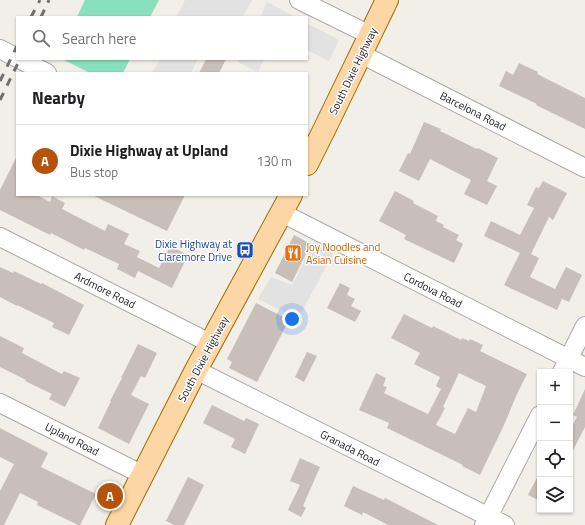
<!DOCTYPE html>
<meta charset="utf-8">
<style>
:root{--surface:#fff;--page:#f6f6f6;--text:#202124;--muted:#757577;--line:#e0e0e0;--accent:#b45309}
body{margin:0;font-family:"Titillium Web",sans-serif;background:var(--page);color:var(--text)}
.controls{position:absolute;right:12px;bottom:12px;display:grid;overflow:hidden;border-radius:0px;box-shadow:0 1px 3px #0004}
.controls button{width:36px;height:36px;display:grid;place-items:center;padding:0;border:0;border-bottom:1px solid var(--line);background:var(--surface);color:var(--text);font:20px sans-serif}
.you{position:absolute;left:292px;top:319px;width:14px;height:14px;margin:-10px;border:3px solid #fff;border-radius:50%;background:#1a73e8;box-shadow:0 0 0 6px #1a73e833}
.badge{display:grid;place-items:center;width:26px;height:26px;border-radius:50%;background:var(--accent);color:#fff;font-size:13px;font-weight:700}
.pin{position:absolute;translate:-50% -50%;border:2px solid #fff;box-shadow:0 1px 4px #0006}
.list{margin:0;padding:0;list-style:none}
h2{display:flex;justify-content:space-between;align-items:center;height:52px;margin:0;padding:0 16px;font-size:17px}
h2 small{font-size:13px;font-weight:400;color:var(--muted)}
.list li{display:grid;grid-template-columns:26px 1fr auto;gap:12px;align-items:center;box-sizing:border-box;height:72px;padding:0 16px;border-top:1px solid var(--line)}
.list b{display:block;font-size:15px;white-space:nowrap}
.list p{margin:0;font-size:13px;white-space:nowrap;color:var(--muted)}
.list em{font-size:13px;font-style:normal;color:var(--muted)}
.icon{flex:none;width:22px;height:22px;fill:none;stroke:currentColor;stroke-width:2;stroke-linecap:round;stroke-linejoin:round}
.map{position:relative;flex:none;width:585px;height:525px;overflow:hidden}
.search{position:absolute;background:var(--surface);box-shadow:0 1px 3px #0004;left:16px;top:16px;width:292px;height:44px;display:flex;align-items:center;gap:10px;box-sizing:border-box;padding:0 14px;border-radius:0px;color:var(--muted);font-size:15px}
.panel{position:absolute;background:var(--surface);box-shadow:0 1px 3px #0004;left:16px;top:72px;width:292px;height:124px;border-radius:0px}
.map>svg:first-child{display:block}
</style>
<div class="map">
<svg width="585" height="525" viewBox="0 0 585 525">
<rect width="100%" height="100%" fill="#f2efe9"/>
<path fill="#88e0be" d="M 85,0 L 159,0 L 150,17 L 77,17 Z
M 62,59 L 130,59 L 123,73 L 90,73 Z"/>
<path fill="#e2e2e2" d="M 185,0 L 252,0 L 243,17 L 176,17 Z
M 267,2 L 295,17 L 260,17 Z
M 307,23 L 339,40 L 329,61 L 307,50 Z
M 160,59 L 198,59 L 191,73 L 152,73 Z
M 239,59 L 264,59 L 258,72 L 238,62 Z
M 315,240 L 335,250 L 298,319 L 258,299 L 271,277 L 292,285 Z"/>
<path fill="#c7bfb8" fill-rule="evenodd" d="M 206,59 L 226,59 L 219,73 L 199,73 Z
M 519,63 L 538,72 L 537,74 L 585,98 L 585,129 L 536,105 L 537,104 L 499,86 L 506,71 L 513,75 Z
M 424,122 L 441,129 L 440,131 L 477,149 L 478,148 L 498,158 L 487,181 L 497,186 L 487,205 L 464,194 L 471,180 L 430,159 L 419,181 L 399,171 L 408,153 L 410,154 Z
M 17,156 L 17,195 L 37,195 L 50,202 L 52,196 L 65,203 L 62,209 L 105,231 L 108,224 L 129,234 L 124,244 L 140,251 L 137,257 L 159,268 L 170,246 L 188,255 L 172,288 L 138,271 L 135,278 L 117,269 L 119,264 L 85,248 L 84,250 L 51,233 L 50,235 L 0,210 L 0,190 Z
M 543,181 L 567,193 L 553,220 L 549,217 L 531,254 L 539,258 L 530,277 L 555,289 L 566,267 L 582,275 L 569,302 L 562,299 L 557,310 L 504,285 L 520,253 L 484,236 L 491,221 L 520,235 L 534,208 L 527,205 L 536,187 L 539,188 Z
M 395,191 L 414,201 L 413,203 L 438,216 L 436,221 L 444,225 L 443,227 L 459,235 L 456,240 L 463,244 L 454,263 L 404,239 L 406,235 L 379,221 Z
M 92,195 L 185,195 L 167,231 Z
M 294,235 L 311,244 L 292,282 L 275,273 Z
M 0,267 L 13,273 L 14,271 L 41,284 L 42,283 L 84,305 L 69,335 L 52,327 L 54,323 L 17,305 L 17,306 L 0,297 Z
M 340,283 L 350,288 L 347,295 L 355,299 L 351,306 L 361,311 L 355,322 L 327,308 Z
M 256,303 L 289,320 L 257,382 L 229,368 L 232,362 L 227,359 Z
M 404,314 L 432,328 L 433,326 L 461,340 L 462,338 L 469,341 L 470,339 L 483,345 L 480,351 L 527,374 L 517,394 L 504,425 L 480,475 L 462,466 L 463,465 L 387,428 L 389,423 L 359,410 L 376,373 L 386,378 L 383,386 L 387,387 L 384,393 L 428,414 L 441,389 L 436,386 L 440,377 L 414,364 L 420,353 L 391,338 ZM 459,373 L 486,386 L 476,412 L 468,408 L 455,434 L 436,425 L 445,408 L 443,407 Z
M 0,336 L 24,348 L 22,353 L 62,374 L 64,371 L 80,378 L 65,407 L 49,399 L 52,394 L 25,381 L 26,380 L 0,367 Z
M 138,344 L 157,353 L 145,378 L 141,376 L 131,395 L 149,404 L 129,444 L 98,428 L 111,401 L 110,401 L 122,378 L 121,378 Z
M 307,352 L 317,356 L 304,382 L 295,377 Z
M 585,389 L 585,427 L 570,456 L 570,430 L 577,417 L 573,415 Z
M 212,405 L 244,421 L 246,418 L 259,424 L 245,454 L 231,447 L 235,439 L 203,423 Z
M 0,428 L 48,453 L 41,467 L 96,494 L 80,525 L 78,525 L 37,505 L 38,502 L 20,493 L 4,525 L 0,525 L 0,491 L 14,464 L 0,457 Z
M 300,458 L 320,467 L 303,506 L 306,508 L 301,517 L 288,510 L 300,485 L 290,481 Z
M 540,472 L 540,501 L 528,495 Z
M 188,477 L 204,485 L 184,525 L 174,525 L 166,521 Z
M 353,486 L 384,500 L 385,498 L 438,525 L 388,525 L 363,512 L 362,515 L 344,506 Z"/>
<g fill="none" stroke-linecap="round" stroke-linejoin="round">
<defs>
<path id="minor" d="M 299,0 L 370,35
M 0,49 L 17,58
M 361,54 L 585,168
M 19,59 L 47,73
M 282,213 L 585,367
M 0,237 L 210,343
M 196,370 L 505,525
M 562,372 L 585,326
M 0,403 L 143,475
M 484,525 L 540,415"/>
<path id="major" d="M 307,164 L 325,128 L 387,0
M 117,525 L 196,370 L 291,195"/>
</defs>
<use href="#minor" stroke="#a9a9a9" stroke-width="20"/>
<use href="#major" stroke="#a06b00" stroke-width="24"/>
<use href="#minor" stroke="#fff" stroke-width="18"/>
<use href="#major" stroke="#fcd6a4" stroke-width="22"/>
<path stroke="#707070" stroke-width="3" stroke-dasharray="8 8" stroke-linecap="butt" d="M 31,17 L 40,0
M 41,17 L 49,0
M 0,81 L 17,46
M 0,100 L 20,59"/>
</g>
<defs>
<symbol id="bus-square" viewBox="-11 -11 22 22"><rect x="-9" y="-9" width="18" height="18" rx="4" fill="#1a4fb4" stroke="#fff"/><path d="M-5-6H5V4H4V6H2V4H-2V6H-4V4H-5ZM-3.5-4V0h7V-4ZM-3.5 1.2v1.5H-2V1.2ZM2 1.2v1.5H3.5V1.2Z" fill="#fff"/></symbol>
<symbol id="restaurant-square" viewBox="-11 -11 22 22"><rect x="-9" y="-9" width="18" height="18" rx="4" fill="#e8710a" stroke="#fff"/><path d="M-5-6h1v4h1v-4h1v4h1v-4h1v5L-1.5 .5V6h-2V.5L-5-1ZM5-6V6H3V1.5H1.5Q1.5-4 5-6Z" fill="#fff"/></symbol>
</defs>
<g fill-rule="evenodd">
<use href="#bus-square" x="235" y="240" width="20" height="20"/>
<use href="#restaurant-square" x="283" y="243" width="20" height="20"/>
</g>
<g text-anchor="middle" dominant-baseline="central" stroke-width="3" stroke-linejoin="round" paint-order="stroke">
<g font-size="11" fill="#222" stroke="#fff">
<text transform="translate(353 71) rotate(-64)">South Dixie Highway</text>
<text transform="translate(473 111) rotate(27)">Barcelona Road</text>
<text transform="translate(105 290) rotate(27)">Ardmore Road</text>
<text transform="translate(433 290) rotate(27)">Cordova Road</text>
<text transform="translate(203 359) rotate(-62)">South Dixie Highway</text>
<text transform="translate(72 439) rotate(27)">Upland Road</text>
<text transform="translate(350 448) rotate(27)">Granada Road</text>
</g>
<g font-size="11" fill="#164399" stroke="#fff" text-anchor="end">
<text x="232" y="244">Dixie Highway at<tspan x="232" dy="13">Claremore Drive</tspan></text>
</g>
<g font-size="11" fill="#c56008" stroke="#fff" text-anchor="start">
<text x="306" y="247">Joy Noodles and<tspan x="306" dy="13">Asian Cuisine</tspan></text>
</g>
</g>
</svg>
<div class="controls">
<button>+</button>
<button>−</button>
<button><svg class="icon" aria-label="locate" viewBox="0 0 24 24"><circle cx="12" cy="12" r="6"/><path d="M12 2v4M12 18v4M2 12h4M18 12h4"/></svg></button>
<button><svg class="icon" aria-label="layers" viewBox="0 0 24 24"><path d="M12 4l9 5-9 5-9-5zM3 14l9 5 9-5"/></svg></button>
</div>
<div class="you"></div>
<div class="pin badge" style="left:110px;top:496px">A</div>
<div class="search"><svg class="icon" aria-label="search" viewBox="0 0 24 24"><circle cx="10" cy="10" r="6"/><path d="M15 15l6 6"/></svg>Search here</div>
<section class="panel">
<h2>Nearby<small></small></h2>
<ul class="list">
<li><span class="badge">A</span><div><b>Dixie Highway at Upland</b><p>Bus stop</p></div><em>130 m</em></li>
</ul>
</section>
</div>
